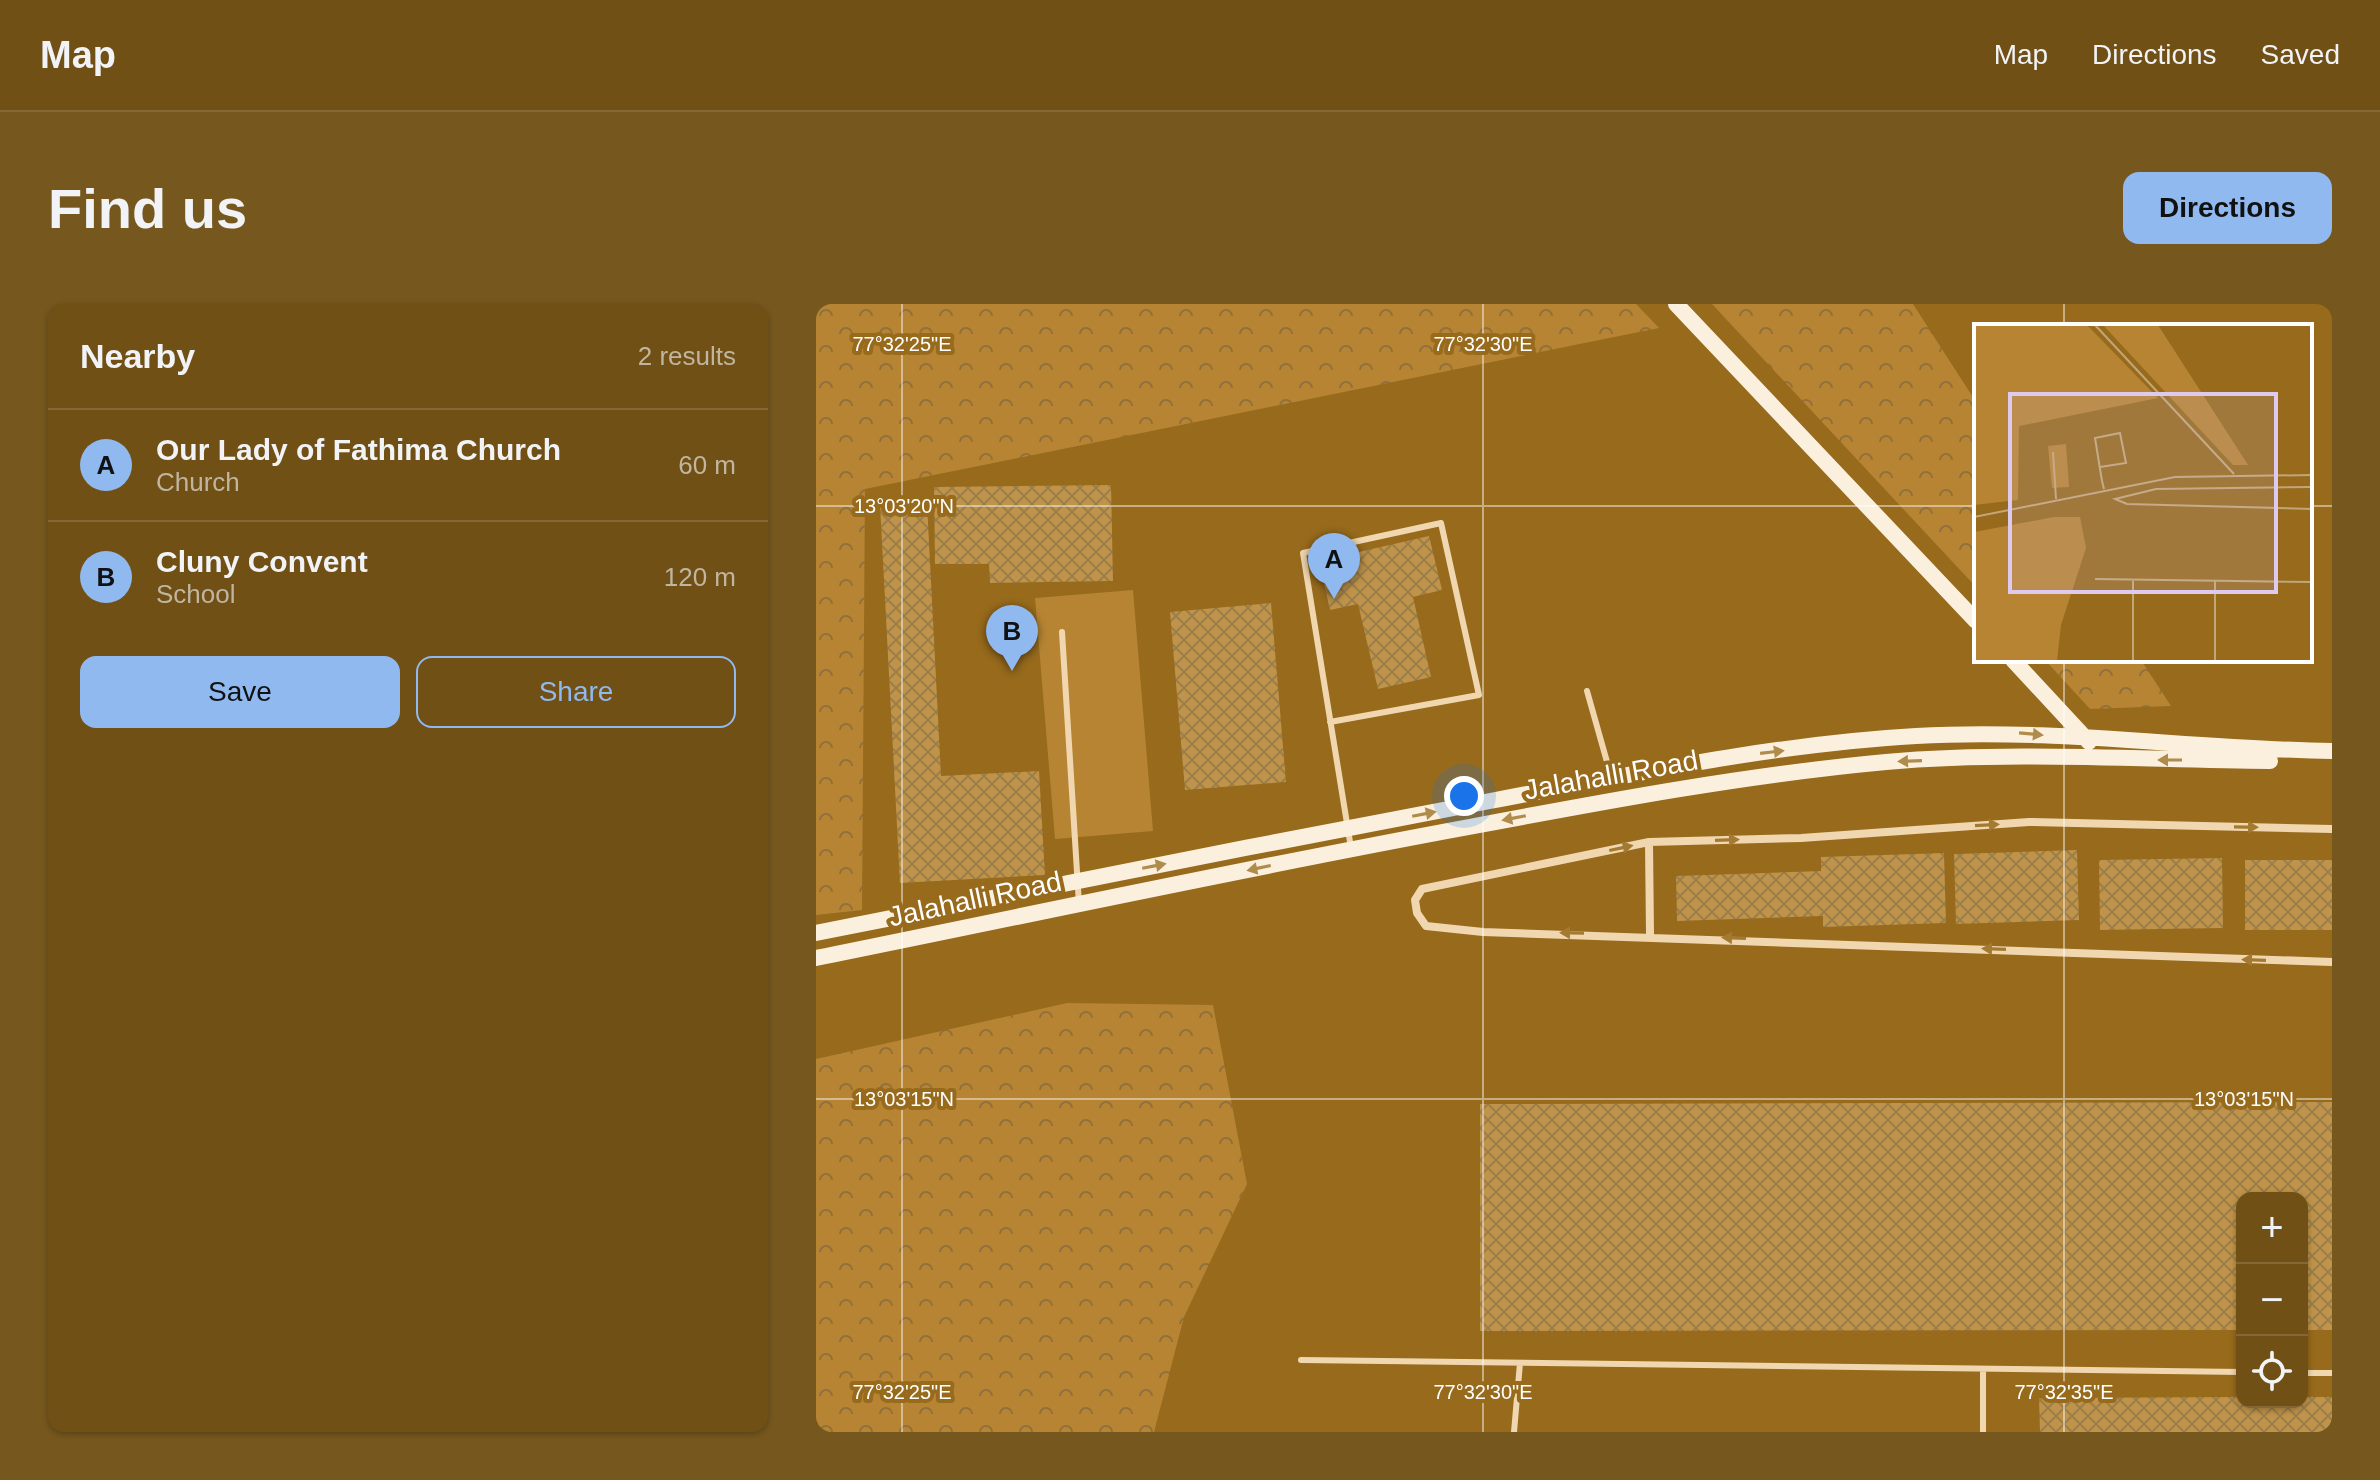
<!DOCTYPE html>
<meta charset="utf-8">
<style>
:root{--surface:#715015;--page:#76571e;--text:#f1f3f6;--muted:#c0b5a0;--line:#836734;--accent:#90b9f0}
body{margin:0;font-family:Arial,sans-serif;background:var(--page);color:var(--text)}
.controls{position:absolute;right:24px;bottom:24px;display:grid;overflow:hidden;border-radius:16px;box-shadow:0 2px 6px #0004}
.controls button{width:72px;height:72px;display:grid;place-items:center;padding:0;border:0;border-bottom:2px solid var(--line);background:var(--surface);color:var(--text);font:40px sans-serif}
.you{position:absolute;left:648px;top:492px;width:28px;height:28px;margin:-20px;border:6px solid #fff;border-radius:50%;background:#1a73e8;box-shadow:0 0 0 12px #1a73e833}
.badge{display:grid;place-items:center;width:52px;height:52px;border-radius:50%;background:var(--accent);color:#111;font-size:26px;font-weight:700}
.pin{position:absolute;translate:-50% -66px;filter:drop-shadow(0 2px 4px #0008)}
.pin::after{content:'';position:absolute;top:42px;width:28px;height:24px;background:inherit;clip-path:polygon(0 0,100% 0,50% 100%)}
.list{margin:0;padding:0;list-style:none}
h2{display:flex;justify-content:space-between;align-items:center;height:104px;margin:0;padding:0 32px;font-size:34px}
h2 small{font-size:26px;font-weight:400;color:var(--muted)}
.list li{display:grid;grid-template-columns:52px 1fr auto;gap:24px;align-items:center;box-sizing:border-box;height:112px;padding:0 32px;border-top:2px solid var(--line)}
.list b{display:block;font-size:30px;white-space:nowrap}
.list p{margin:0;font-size:26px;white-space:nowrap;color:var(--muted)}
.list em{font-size:26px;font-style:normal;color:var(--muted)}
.actions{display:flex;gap:16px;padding:24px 32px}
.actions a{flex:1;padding:18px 0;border:2px solid var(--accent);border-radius:16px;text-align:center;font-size:28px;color:var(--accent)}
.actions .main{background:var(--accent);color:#111}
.icon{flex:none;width:44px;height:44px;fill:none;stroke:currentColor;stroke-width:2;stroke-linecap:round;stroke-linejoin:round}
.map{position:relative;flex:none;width:1516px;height:1128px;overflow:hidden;border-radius:16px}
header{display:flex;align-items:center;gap:48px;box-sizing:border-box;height:112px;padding:0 40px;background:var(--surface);border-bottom:2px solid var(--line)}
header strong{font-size:38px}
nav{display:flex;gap:44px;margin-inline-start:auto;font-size:28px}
.intro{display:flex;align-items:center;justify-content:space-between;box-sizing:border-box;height:192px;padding:0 48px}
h1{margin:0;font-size:56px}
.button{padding:20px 36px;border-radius:16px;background:var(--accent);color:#111;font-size:28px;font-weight:700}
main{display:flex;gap:48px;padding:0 48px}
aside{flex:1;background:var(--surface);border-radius:16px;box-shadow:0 2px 6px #0004}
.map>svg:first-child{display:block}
</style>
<header>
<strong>Map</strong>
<nav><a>Map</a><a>Directions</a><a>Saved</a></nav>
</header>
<div class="intro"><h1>Find us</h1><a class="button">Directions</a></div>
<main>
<aside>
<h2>Nearby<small>2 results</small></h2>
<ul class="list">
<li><span class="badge">A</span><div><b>Our Lady of Fathima Church</b><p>Church</p></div><em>60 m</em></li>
<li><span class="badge">B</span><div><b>Cluny Convent</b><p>School</p></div><em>120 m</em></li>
</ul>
<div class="actions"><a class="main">Save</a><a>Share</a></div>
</aside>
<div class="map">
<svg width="1516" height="1128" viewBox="0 0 1516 1128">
<defs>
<pattern id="forest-crowns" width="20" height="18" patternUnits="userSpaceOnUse" patternTransform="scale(2)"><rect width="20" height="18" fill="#b68433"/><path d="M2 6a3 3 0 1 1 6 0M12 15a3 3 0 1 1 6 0" fill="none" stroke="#91703c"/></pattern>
<pattern id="building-cross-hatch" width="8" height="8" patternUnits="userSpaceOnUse" patternTransform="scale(2)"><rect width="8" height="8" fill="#bf9349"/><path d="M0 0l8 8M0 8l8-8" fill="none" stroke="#9c7e4a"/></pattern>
</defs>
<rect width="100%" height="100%" fill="#976a1c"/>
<path fill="url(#forest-crowns)" d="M 0,0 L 820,0 L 843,24 L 49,185 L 46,606 L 0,611 Z
M 896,0 L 1097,0 L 1160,98 L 1160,283 Z
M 1229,356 L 1325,356 L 1355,402 L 1274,405 Z
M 251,699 L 397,701 L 431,880 L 368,1013 L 338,1128 L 0,1128 L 0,755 Z"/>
<path fill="#b68433" d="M 317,286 L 337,527 L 239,535 L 219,294 Z"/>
<path fill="url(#building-cross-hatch)" d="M 295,181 L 297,277 L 174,279 L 173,260 L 119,260 L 118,183 Z
M 111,199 L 125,472 L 223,467 L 229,571 L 84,579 L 64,201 Z
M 613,232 L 626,286 L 597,293 L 615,373 L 562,385 L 542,300 L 514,306 L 503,257 Z
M 455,299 L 470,478 L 369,486 L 354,308 Z
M 1261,546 L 1263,616 L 1140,620 L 1138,550 Z
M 1128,549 L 1130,619 L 1007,623 L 1007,612 L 861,617 L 860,572 L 1005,567 L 1005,553 Z
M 1406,554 L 1407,624 L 1284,626 L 1283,556 Z
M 1429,556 L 1516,556 L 1516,626 L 1429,626 Z
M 1516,798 L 1516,1026 L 1486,1026 L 1486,894 L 1426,894 L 1426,1026 L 664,1027 L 664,800 Z
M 1426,1093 L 1426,1098 L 1486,1098 L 1486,1093 L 1516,1093 L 1516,1128 L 1224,1128 L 1223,1094 Z"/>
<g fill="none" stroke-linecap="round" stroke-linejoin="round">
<path stroke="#f0d7b0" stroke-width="6" d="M 246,328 L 263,600
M 771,387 L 795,472
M 514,418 L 663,391 L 625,219 L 487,249 L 535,544
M 485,1056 L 1426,1068
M 1167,1065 L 1167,1128
M 1486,1069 L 1516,1069
M 698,1128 L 704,1059"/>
<path stroke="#f0d7b0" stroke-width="8" d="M 1516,525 L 1213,518 L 985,534 L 833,538 L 606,585 L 599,596 L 601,609 L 610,622 L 667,628 L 1516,658
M 833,538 L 834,631"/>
<path stroke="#fbf0de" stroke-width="16" d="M 860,0 L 1160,317
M 1197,356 L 1273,438
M 0,629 C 224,585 449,539 674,497 C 814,471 957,440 1100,432 C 1239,424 1377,445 1516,447
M 0,654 C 218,610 435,563 653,523 C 791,497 929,471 1070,458 C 1197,447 1327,456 1454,457"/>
</g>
<defs><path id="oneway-solid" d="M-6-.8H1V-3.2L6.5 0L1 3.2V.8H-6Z" transform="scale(2)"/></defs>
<g fill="#b08c4c">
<use href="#oneway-solid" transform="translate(1215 430) rotate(5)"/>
<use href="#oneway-solid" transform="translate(956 448) rotate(-7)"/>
<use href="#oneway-solid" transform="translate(1354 456) rotate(-180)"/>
<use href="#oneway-solid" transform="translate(1094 457) rotate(178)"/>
<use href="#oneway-solid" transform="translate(608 510) rotate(-11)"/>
<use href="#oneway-solid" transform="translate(698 514) rotate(169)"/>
<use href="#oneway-solid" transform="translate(338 562) rotate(-11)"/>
<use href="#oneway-solid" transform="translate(443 564) rotate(168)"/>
</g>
<g fill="#a47a32">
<use href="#oneway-solid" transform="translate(1171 521) rotate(-3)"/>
<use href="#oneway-solid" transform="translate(1430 523) rotate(1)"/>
<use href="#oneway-solid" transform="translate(911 536) rotate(-2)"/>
<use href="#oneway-solid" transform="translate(805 544) rotate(-12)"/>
<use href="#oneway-solid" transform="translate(756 629) rotate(-179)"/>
<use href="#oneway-solid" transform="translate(918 634) rotate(-178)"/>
<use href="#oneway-solid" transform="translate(1178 645) rotate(-178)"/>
<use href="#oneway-solid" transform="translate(1438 656) rotate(-178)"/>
</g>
<path fill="none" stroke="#fff" stroke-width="2" stroke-opacity="0.45" d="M 86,0 L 86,1128M 667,0 L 667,1128M 1248,0 L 1248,22M 0,202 L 1160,202M 1494,202 L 1516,202M 1248,356 L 1248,1128M 0,795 L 1516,795"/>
<g text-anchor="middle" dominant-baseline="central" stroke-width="8" stroke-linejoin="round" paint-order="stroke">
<g font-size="28" fill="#fff" stroke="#976a1c">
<text transform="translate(795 471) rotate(-10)">Jalahalli Road</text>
<text transform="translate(159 595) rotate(-12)">Jalahalli Road</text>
</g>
</g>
<g transform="translate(1158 20)">
<rect width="338" height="338" fill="#976a1c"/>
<path d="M 0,1 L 113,1 L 184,74 L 45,102 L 44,176 L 0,181 ZM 129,1 L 184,1 L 274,141 L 259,141 ZM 80,193 L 106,193 L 112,224 L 87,301 L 83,337 L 0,337 L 0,208 Z" fill="#b68433"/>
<path d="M 92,120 L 95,163 L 78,164 L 74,122 Z" fill="#b68433"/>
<path fill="none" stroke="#c1a677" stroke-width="2" d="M 121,1 L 260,150M 79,128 L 82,175M 126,143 L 152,139 L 146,109 L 121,114 L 128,157 L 130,165M 338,163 L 182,165 L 141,175 L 153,180 L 338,185M 0,193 L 201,153 L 338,151M 121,255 L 338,258M 241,257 L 241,337M 159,337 L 159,256"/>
<path fill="#decaef" fill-opacity="0.15" stroke="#decaef" stroke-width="4" d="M 36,70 L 302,70 L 302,268 L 36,268 Z"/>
<rect width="338" height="338" fill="none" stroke="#fff" stroke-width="4"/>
</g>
<g font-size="20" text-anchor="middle" fill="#fff" stroke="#976a1c" stroke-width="8" stroke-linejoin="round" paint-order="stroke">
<text x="86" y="47">77°32'25"E</text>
<text x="667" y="47">77°32'30"E</text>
<text x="88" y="209">13°03'20"N</text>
<text x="88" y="802">13°03'15"N</text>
<text x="1428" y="802">13°03'15"N</text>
<text x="86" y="1095">77°32'25"E</text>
<text x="667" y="1095">77°32'30"E</text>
<text x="1248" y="1095">77°32'35"E</text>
</g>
</svg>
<div class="controls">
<button>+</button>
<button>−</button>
<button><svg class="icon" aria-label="locate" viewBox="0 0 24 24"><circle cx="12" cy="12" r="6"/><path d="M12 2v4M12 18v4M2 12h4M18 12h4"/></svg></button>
</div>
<div class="you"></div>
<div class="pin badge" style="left:518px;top:295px">A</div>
<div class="pin badge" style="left:196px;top:367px">B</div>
</div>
</main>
